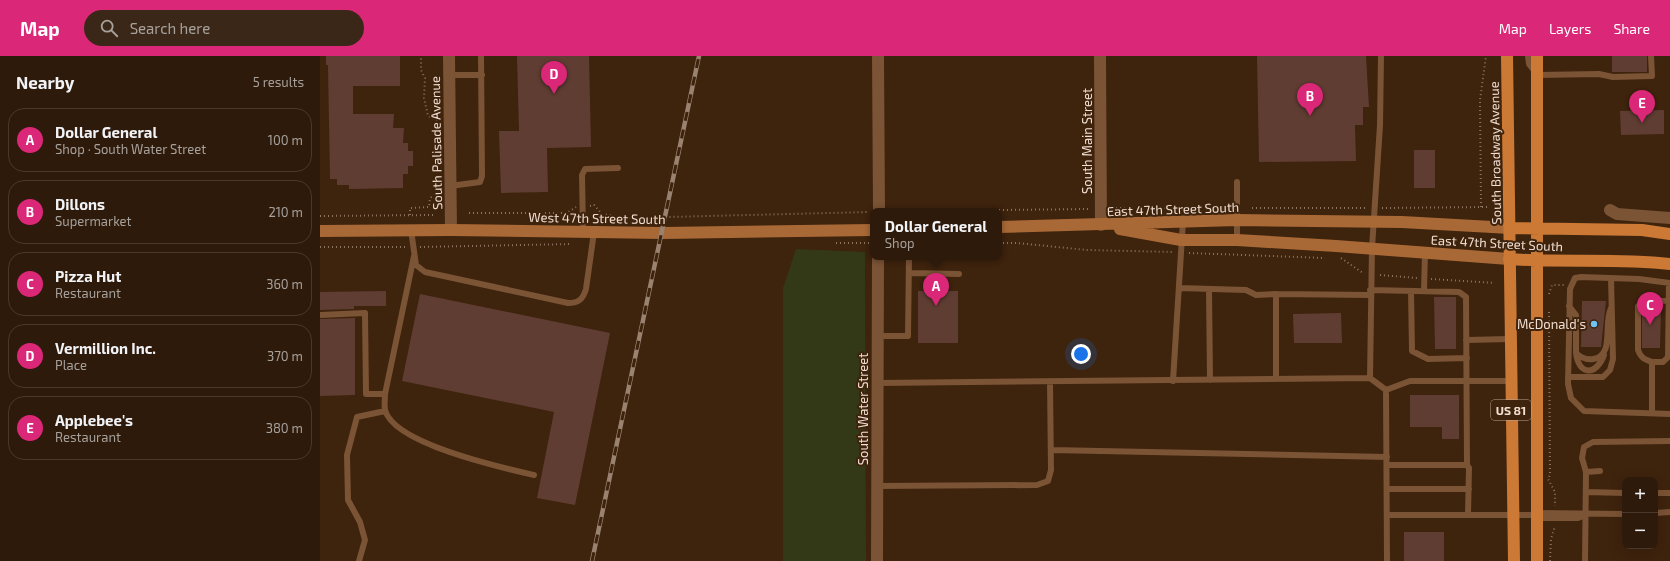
<!DOCTYPE html>
<meta charset="utf-8">
<style>
:root{--surface:#2e1a0a;--page:#3a2718;--text:#f1f3f6;--muted:#a7a19c;--line:#49382b;--accent:#db2777}
body{margin:0;font-family:"Exo 2",sans-serif;background:var(--page);color:var(--text)}
.controls{position:absolute;right:12px;bottom:12px;display:grid;overflow:hidden;border-radius:8px;box-shadow:0 4px 16px #0002}
.controls button{width:36px;height:36px;display:grid;place-items:center;padding:0;border:0;border-bottom:1px solid var(--line);background:var(--surface);color:var(--text);font:20px sans-serif}
.you{position:absolute;left:761px;top:298px;width:14px;height:14px;margin:-10px;border:3px solid #fff;border-radius:50%;background:#1a73e8;box-shadow:0 0 0 6px #1a73e833}
.badge{display:grid;place-items:center;width:26px;height:26px;border-radius:50%;background:var(--accent);color:#fff;font-size:13px;font-weight:700}
.pin{position:absolute;translate:-50% -33px;filter:drop-shadow(0 1px 2px #0008)}
.pin::after{content:'';position:absolute;top:21px;width:14px;height:12px;background:inherit;clip-path:polygon(0 0,100% 0,50% 100%)}
.popup{position:absolute;left:550px;top:152px;width:132px;height:52px;box-sizing:border-box;display:grid;place-content:center;border-radius:8px;background:var(--surface);filter:drop-shadow(0 1px 3px #0005);font-size:13px;white-space:nowrap;color:var(--muted)}
.popup b{font-size:15px;color:var(--text)}
.popup::after{content:'';position:absolute;left:50%;top:100%;margin-left:-8px;border:8px solid transparent;border-top-color:var(--surface)}
.list{margin:0;padding:0;list-style:none}
h2{display:flex;justify-content:space-between;align-items:center;height:52px;margin:0;padding:0 16px;font-size:17px}
h2 small{font-size:13px;font-weight:400;color:var(--muted)}
.list li{display:grid;grid-template-columns:26px 1fr auto;gap:12px;align-items:center;box-sizing:border-box;height:64px;margin:0 8px 8px;padding:0 8px;border:1px solid var(--line);border-radius:16px}
.list b{display:block;font-size:15px;white-space:nowrap}
.list p{margin:0;font-size:13px;white-space:nowrap;color:var(--muted)}
.list em{font-size:13px;font-style:normal;color:var(--muted)}
.icon{flex:none;width:22px;height:22px;fill:none;stroke:currentColor;stroke-width:2;stroke-linecap:round;stroke-linejoin:round}
.map{position:relative;flex:none;width:1350px;height:505px;overflow:hidden}
header{display:flex;align-items:center;gap:24px;box-sizing:border-box;height:56px;padding:0 20px;background:var(--accent);color:#fff}
header strong{font-size:19px}
nav{display:flex;gap:22px;margin-inline-start:auto;font-size:14px}
.search{width:280px;height:36px;background:var(--page);display:flex;align-items:center;gap:10px;box-sizing:border-box;padding:0 14px;border-radius:22px;color:var(--muted);font-size:15px}
main{display:flex}
aside{flex:1;background:var(--surface)}
.map>svg:first-child{display:block}
</style>
<header>
<strong>Map</strong>
<div class="search"><svg class="icon" aria-label="search" viewBox="0 0 24 24"><circle cx="10" cy="10" r="6"/><path d="M15 15l6 6"/></svg>Search here</div>
<nav><a>Map</a><a>Layers</a><a>Share</a></nav>
</header>
<main>
<aside>
<h2>Nearby<small>5 results</small></h2>
<ul class="list">
<li><span class="badge">A</span><div><b>Dollar General</b><p>Shop · South Water Street</p></div><em>100 m</em></li>
<li><span class="badge">B</span><div><b>Dillons</b><p>Supermarket</p></div><em>210 m</em></li>
<li><span class="badge">C</span><div><b>Pizza Hut</b><p>Restaurant</p></div><em>360 m</em></li>
<li><span class="badge">D</span><div><b>Vermillion Inc.</b><p>Place</p></div><em>370 m</em></li>
<li><span class="badge">E</span><div><b>Applebee's</b><p>Restaurant</p></div><em>380 m</em></li>
</ul>
</aside>
<div class="map">
<svg width="1350" height="505" viewBox="0 0 1350 505">
<rect width="100%" height="100%" fill="#3e230d"/>
<path fill="#333916" d="M 476,193 L 545,196 L 546,505 L 463,505 L 463,232 Z"/>
<path fill="#603d32" d="M 6,0 L 80,0 L 80,30 L 33,30 L 33,58 L 74,58 L 73,72 L 84,72 L 83,87 L 88,87 L 88,95 L 93,95 L 93,110 L 88,110 L 88,118 L 83,118 L 83,132 L 29,133 L 29,129 L 17,129 L 17,123 L 10,123 L 8,9 L 6,9 Z
M 197,0 L 269,0 L 271,91 L 227,92 L 228,136 L 181,137 L 179,75 L 199,75 Z
M 937,0 L 1046,0 L 1049,51 L 1043,51 L 1043,69 L 1035,69 L 1036,105 L 939,106 Z
M 1292,0 L 1327,0 L 1327,16 L 1292,16 Z
M 1344,54 L 1344,78 L 1301,79 L 1300,55 Z
M 1094,94 L 1115,94 L 1115,132 L 1094,132 Z
M 66,235 L 66,250 L 34,250 L 34,253 L 0,254 L 0,236 Z
M 598,235 L 638,235 L 638,287 L 598,287 Z
M 100,238 L 290,277 L 255,449 L 217,442 L 234,356 L 82,325 Z
M 1114,241 L 1136,241 L 1136,293 L 1115,293 Z
M 1262,245 L 1286,245 L 1281,291 L 1261,291 Z
M 1322,253 L 1341,253 L 1340,292 L 1322,292 Z
M 1021,257 L 1022,287 L 974,287 L 973,258 Z
M 35,262 L 35,339 L 0,340 L 0,263 Z
M 1090,339 L 1139,339 L 1139,383 L 1122,383 L 1122,371 L 1090,371 Z
M 1084,476 L 1124,476 L 1124,505 L 1084,505 Z"/>
<g fill="none" stroke-linecap="round" stroke-linejoin="round">
<path stroke="#8c7462" stroke-width="2" stroke-dasharray="1 3" stroke-linecap="butt" d="M 270,150 L 274,149 L 282,158 L 308,162 L 549,156
M 1161,151 L 1160,44 L 1166,0
M 792,152 L 910,152
M 932,152 L 1048,152
M 1062,152 L 1168,151
M 591,155 L 770,153
M 149,157 L 247,157 L 256,151
M 90,159 L 90,152 L 109,151 L 110,142 L 116,138 L 117,64 L 108,60 L 104,42 L 105,22 L 101,14 L 101,0
M 0,160 L 115,159
M 516,187 L 553,187
M 679,187 L 697,187 L 767,194 L 853,196
M 0,191 L 86,191
M 100,191 L 252,188
M 869,197 L 1005,202
M 1021,202 L 1043,217
M 1060,219 L 1097,222
M 1111,223 L 1174,227
M 1229,238 L 1232,229 L 1244,229
M 1229,256 L 1230,419 L 1228,423 L 1235,436 L 1235,450
M 1230,505 L 1231,483 L 1235,470"/>
<path stroke="#7b5335" stroke-width="6" d="M 1208,0 L 1209,8 L 1218,19 L 1279,18 L 1293,21 L 1332,20 L 1331,0
M 129,19 L 162,19
M 130,130 L 160,126 L 162,120 L 161,0
M 91,174 L 96,209 L 105,216 L 248,247 C 259,247 263,243 266,233 L 274,176
M 263,176 L 262,119 L 265,113 L 298,112
M 917,184 L 917,126
M 94,200 L 65,338 C 65,343 64,349 65,354 C 74,388 183,412 214,419
M 589,217 L 639,218
M 1350,227 L 1319,223 L 1261,221 L 1255,222 L 1250,233 L 1248,328 L 1251,342 L 1264,355 L 1350,358
M 859,232 L 926,234 L 936,239 L 956,238
M 889,233 L 890,324
M 1050,234 L 1139,236 L 1146,241 L 1147,409
M 1091,235 L 1092,295 L 1108,303 L 1147,302
M 1104,235 L 1105,196
M 1249,250 L 1256,259 L 1256,297 C 1261,302 1266,304 1273,303 C 1295,300 1283,268 1291,252
M 0,259 L 45,257 L 46,338 L 65,338
M 558,280 L 588,280 L 589,201
M 1146,284 L 1190,283
M 1256,297 C 1259,321 1277,319 1284,299
M 1332,306 C 1324,303 1321,302 1318,294 L 1318,250 C 1325,243 1339,245 1349,245
M 1248,321 L 1283,321 L 1290,314 L 1293,303 L 1291,222
M 1050,322 L 1052,192 L 1060,69 L 1061,0
M 956,323 L 956,238 L 1050,239
M 853,325 L 863,165
M 557,327 L 1050,322 L 1066,334 L 1067,505
M 1066,334 L 1090,325 L 1191,325
M 1332,357 L 1332,306 L 1343,306 L 1348,301 L 1349,227
M 731,394 L 1067,401
M 1067,409 L 1147,409 L 1149,412 L 1148,459
M 1266,416 L 1280,415
M 557,430 L 717,429 L 728,425 L 731,414 L 730,326
M 1067,433 L 1149,433
M 1266,436 L 1305,437
M 1335,437 L 1350,437
M 1216,457 L 1305,458
M 1335,457 L 1350,456
M 1067,459 L 1216,459
M 1216,462 L 1258,462 L 1266,459
M 39,505 L 45,484 L 40,466 L 28,444 L 27,399 L 37,361 L 65,355
M 1265,505 L 1266,416 L 1262,402 L 1264,391 L 1273,386 L 1350,385"/>
<path stroke="#7b5335" stroke-width="12" d="M 129,0 L 131,174
M 558,0 L 559,155
M 780,0 L 781,169
M 1290,154 L 1297,158 L 1350,162
M 557,505 L 558,201"/>
<path stroke="#a96936" stroke-width="12" d="M 679,171 L 917,164 L 1082,166 L 1190,172
M 800,173 L 861,184 L 917,184 L 1016,190 L 1189,203
M 0,175 L 131,174 L 343,177 L 553,174"/>
<path stroke="#cb7935" stroke-width="12" d="M 1187,0 L 1194,505
M 1190,172 L 1322,174 L 1350,178
M 1189,203 C 1243,207 1297,202 1350,208
M 1217,505 L 1217,0"/>
<defs>
<path id="rail" d="M 272,505 L 379,0"/>
</defs>
<use href="#rail" stroke="#998270" stroke-width="4.5"/>
<use href="#rail" stroke="#3e230d" stroke-width="3" stroke-dasharray="9" stroke-linecap="butt"/>
</g>
<circle fill="#6fc2f4" stroke="#3e230d" stroke-width="1.5" cx="1274" cy="268" r="4"/>
<g text-anchor="middle" dominant-baseline="central" stroke-width="4" stroke-linejoin="round" paint-order="stroke">
<rect fill="#3e230d" stroke="#bba696" stroke-width="1" x="1171" y="344" width="40" height="20" rx="3"/>
<g font-size="12" font-weight="bold" fill="#f1ded1">
<text x="1191" y="354">US 81</text>
</g>
<g font-size="13" fill="#f1ded1" stroke="#3e230d">
<text transform="translate(767 85) rotate(-90)">South Main Street</text>
<text transform="translate(116 87) rotate(-91)">South Palisade Avenue</text>
<text transform="translate(1175 97) rotate(-91)">South Broadway Avenue</text>
<text transform="translate(853 153) rotate(-2)">East 47th Street South</text>
<text transform="translate(277 162) rotate(1)">West 47th Street South</text>
<text transform="translate(1177 187) rotate(3)">East 47th Street South</text>
<text transform="translate(543 353) rotate(-90)">South Water Street</text>
</g>
<g font-size="13" fill="#f1ded1" stroke="#3e230d" text-anchor="end">
<text x="1266" y="268">McDonald's</text>
</g>
</g>
</svg>
<div class="controls">
<button>+</button>
<button>−</button>
</div>
<div class="you"></div>
<div class="pin badge" style="left:616px;top:250px">A</div>
<div class="popup"><b>Dollar General</b>Shop</div>
<div class="pin badge" style="left:990px;top:60px">B</div>
<div class="pin badge" style="left:1330px;top:269px">C</div>
<div class="pin badge" style="left:234px;top:38px">D</div>
<div class="pin badge" style="left:1322px;top:67px">E</div>
</div>
</main>
